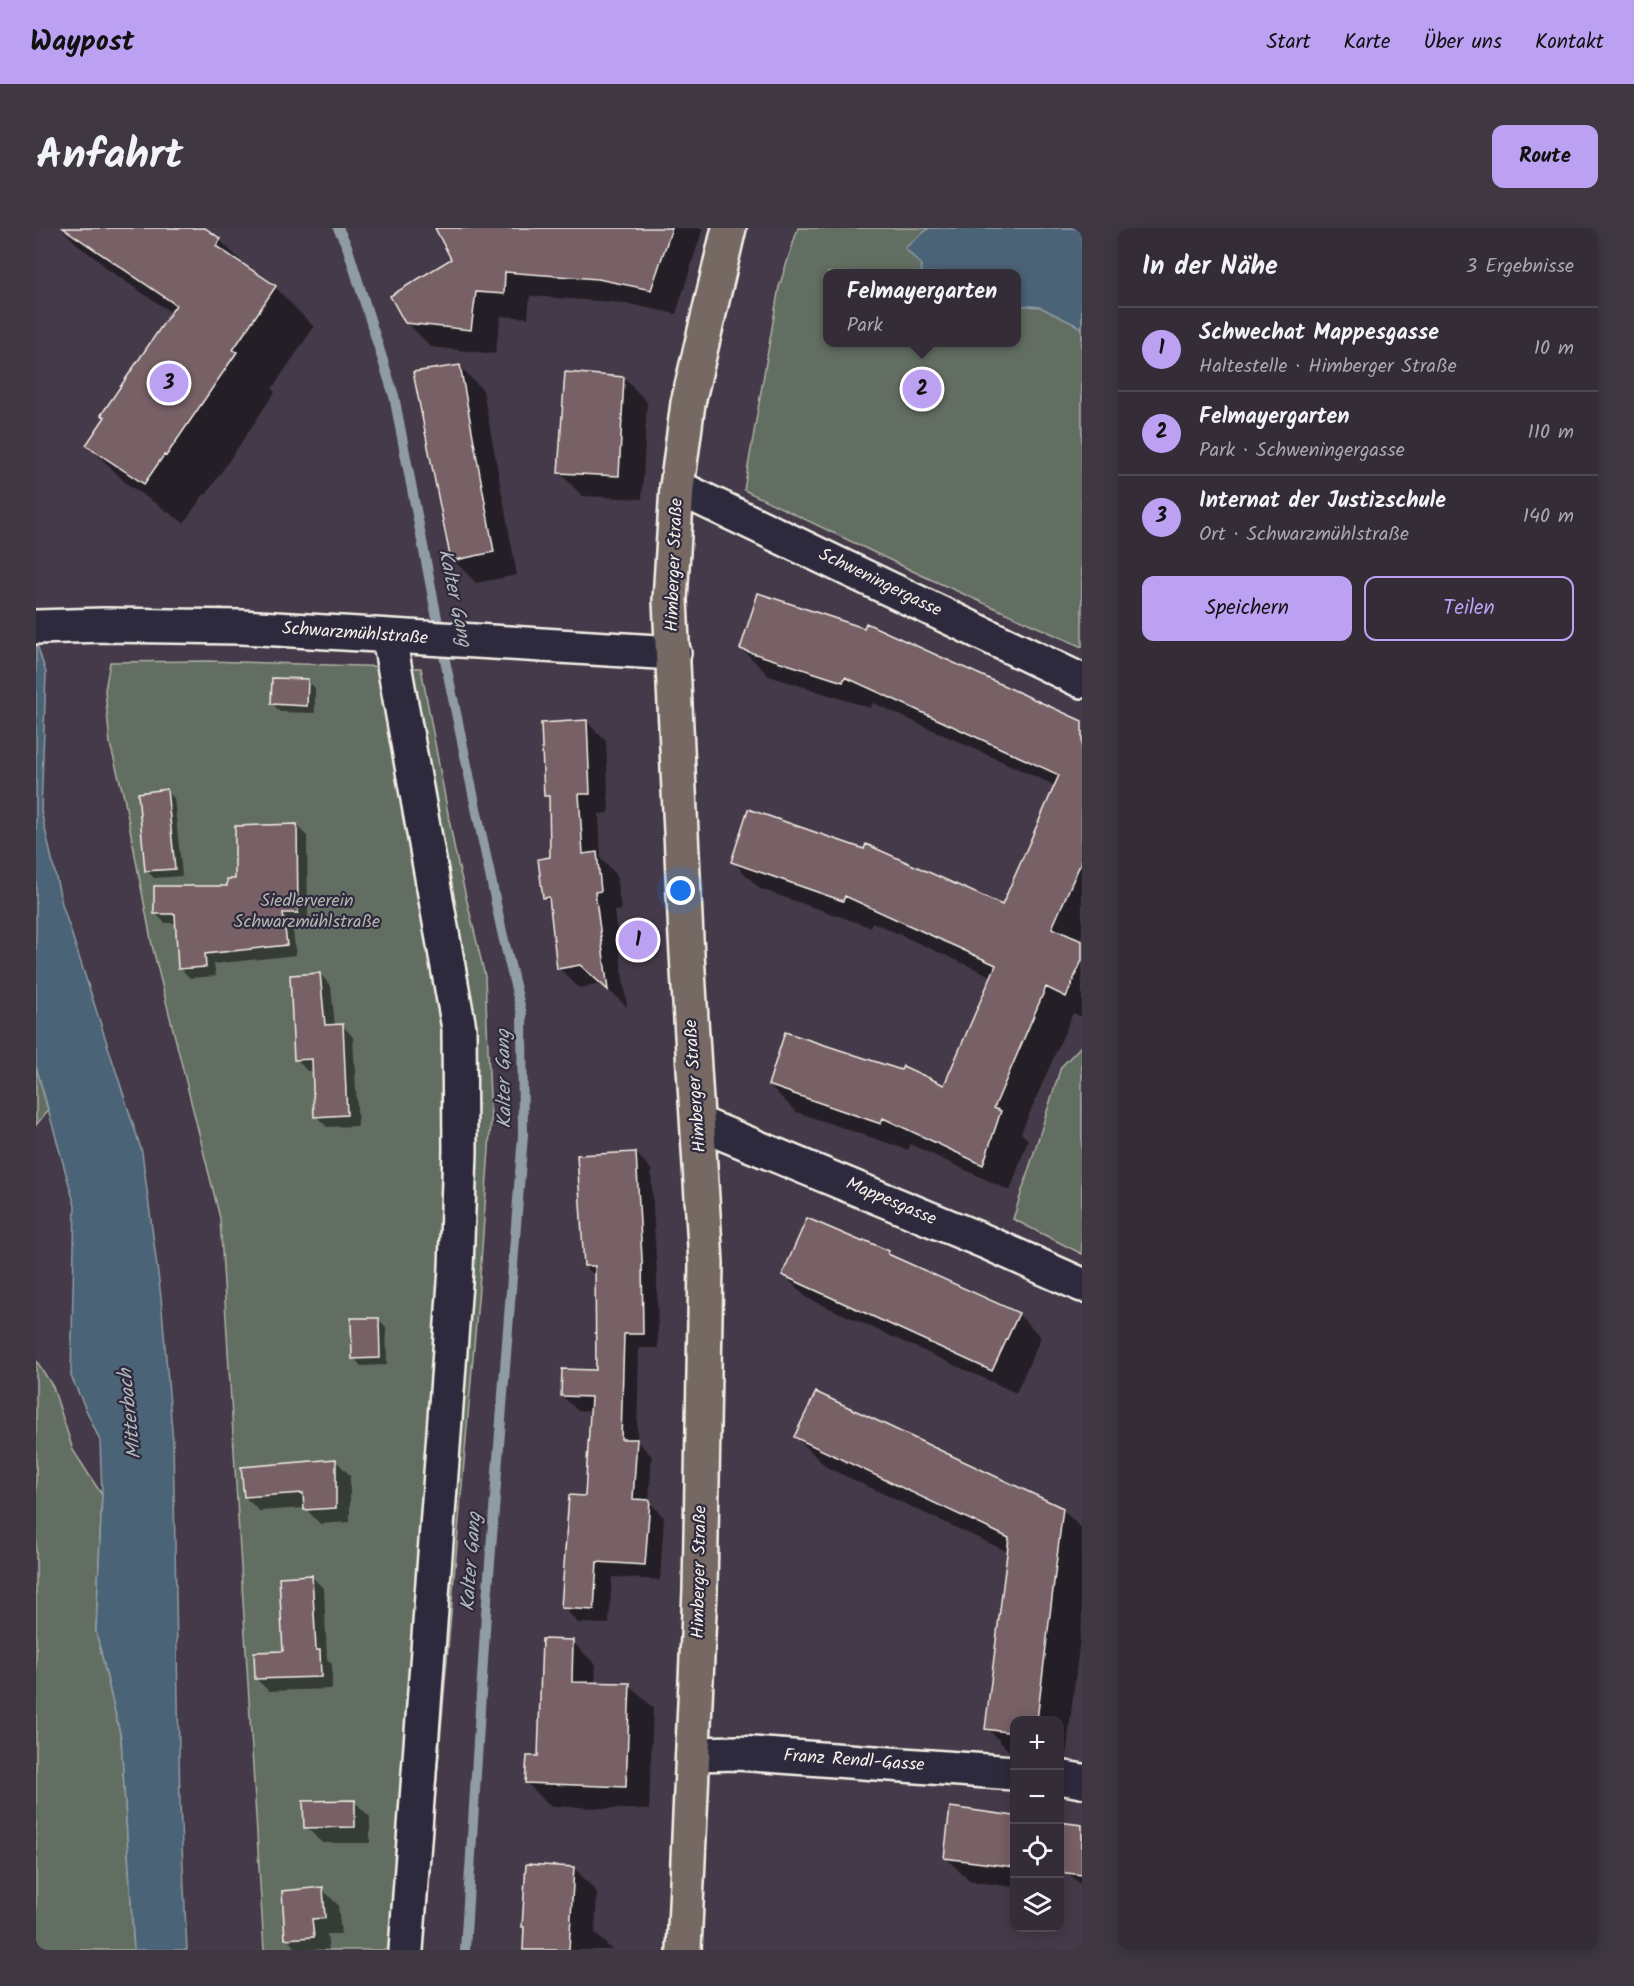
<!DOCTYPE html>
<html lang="de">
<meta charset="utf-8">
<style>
:root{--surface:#342c37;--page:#3f3842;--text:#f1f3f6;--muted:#a9a7ad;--line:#4e4852;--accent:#bca0f2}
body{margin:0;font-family:Kalam,sans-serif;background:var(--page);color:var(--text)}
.controls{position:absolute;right:18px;bottom:18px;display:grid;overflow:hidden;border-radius:12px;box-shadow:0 3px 15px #0003}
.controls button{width:54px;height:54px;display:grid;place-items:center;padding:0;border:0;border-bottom:2px solid var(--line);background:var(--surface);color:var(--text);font:30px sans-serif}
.you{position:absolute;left:645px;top:663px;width:21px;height:21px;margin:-15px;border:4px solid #fff;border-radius:50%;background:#1a73e8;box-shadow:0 0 0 9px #1a73e833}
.badge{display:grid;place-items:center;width:39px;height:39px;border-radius:50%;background:var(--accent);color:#111;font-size:20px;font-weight:700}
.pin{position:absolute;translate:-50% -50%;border:3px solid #fff;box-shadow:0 2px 6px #0006}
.popup{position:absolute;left:787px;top:41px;width:198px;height:78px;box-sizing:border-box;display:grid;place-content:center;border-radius:12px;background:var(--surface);filter:drop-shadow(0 2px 4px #0005);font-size:20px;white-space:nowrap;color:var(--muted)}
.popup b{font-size:22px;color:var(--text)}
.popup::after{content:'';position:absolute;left:50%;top:100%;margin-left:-12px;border:12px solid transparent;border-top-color:var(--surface)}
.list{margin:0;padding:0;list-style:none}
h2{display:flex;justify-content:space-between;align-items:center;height:78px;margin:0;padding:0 24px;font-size:26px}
h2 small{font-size:20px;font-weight:400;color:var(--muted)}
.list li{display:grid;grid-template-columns:39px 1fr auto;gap:18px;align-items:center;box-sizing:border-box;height:84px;padding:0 24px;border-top:2px solid var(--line)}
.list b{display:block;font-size:22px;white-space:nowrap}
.list p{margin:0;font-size:20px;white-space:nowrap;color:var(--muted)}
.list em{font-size:20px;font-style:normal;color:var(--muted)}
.actions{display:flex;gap:12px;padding:18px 24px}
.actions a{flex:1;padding:14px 0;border:2px solid var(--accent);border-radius:12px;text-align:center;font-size:21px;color:var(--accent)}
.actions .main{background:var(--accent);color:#111}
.icon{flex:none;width:33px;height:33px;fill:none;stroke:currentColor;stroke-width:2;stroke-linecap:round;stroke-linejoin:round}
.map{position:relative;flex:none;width:1046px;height:1722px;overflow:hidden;border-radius:12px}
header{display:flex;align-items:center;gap:36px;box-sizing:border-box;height:84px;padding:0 30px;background:var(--accent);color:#111}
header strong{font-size:28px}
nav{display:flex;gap:33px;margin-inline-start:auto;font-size:21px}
.intro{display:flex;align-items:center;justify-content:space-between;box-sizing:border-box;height:144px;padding:0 36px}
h1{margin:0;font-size:42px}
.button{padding:15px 27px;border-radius:12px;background:var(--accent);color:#111;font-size:21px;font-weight:700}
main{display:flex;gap:36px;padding:0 36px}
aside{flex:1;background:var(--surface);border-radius:12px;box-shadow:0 3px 15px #0003}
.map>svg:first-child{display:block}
</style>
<header>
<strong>Waypost</strong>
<nav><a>Start</a><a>Karte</a><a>Über uns</a><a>Kontakt</a></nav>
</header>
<div class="intro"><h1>Anfahrt</h1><a class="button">Route</a></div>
<main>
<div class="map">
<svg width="1046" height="1722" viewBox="0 0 1046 1722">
<rect width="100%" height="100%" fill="#453a49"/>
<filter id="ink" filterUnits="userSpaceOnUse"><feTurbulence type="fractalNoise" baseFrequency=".0167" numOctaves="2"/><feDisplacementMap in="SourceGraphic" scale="12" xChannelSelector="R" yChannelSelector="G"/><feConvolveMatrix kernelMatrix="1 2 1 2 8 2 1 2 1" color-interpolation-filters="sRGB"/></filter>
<g filter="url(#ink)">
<path fill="#646e62" stroke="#acb0a5" stroke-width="1.5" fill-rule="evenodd" d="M 762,0 L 1046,0 L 1046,419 L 885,347 L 708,262 L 743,59 ZM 792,45 L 980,45 L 980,114 L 792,114 Z
M 172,433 L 385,440 L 419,623 L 449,748 L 455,893 L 444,1048 L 386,1722 L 228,1722 L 184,990 L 116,717 L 88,569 L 74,516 L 69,462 L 74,434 Z
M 1046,817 L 1046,1026 L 977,991 L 1025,839 Z
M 0,838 L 12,882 L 0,897 Z
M 0,1132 L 17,1159 L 37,1222 L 66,1267 L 60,1403 L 85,1509 L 98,1722 L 0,1722 Z"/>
<path fill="#4c6476" stroke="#8f9ca4" stroke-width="1.5" d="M 893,0 L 1046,0 L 1046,100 L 1004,79 L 981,77 L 980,45 L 886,45 L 885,37 L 869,20 Z
M 0,413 L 10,445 L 5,583 L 26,676 L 106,924 L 125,1069 L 137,1214 L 144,1576 L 151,1722 L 98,1722 L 85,1509 L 60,1403 L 66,1267 L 64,1213 L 35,1148 L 39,978 L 0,838 Z"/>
<path fill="#0007" d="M 25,0 L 166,0 L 184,12 L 216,44 L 239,59 L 278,99 L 236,161 L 239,164 L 170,267 L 168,266 L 148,295 L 91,256 L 52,217 L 136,85 L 71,41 L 60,30 L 45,20 Z
M 401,0 L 667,0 L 640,86 L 588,75 L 494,68 L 492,90 L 465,88 L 459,126 L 395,119 L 370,94 L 417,32 Z
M 424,139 L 447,162 L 481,347 L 440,355 L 417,332 Z
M 588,150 L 611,174 L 606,271 L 546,268 L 523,244 Z
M 706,421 L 1046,495 L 1046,789 L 1037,785 L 985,905 L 992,912 L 974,963 L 874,916 L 872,922 L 760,884 L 733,857 L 909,859 L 957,749 L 836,694 L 834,699 L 724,661 L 697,634 L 967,679 L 1020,558 L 837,475 L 834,480 L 733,448 Z
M 272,453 L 279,460 L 279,485 L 244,484 L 237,476 Z
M 550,493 L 570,513 L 573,585 L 563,586 L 565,631 L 580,646 L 585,682 L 578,683 L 591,779 L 566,756 L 543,760 L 523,740 L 515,676 L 508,669 L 516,631 L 514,571 L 510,567 Z
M 131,563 L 138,570 L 146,648 L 118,650 L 110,642 Z
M 261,598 L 271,608 L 272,695 L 256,695 L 260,727 L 178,736 L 180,748 L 154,750 L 144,740 L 141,695 L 129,695 L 119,685 L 193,660 Z
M 284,746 L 295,758 L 299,798 L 306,797 L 317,809 L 322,898 L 291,899 L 280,888 L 278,843 L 271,843 L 260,831 Z
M 600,925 L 615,941 L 621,1047 L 622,1120 L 603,1120 L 601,1213 L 616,1228 L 613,1274 L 628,1289 L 624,1352 L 576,1349 L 573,1396 L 542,1395 L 527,1379 L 550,1269 L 556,1183 L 542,1183 L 526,1168 L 561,1143 L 560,1049 L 549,1038 Z
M 852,1024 L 858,1031 L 982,1086 L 1005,1109 L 980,1165 L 771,1070 L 748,1047 Z
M 342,1091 L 350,1099 L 351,1137 L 325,1138 L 318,1130 Z
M 760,1209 L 1026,1281 L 1046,1301 L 1046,1394 L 1029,1536 L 1023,1536 L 1023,1492 L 978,1492 L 978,1528 L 951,1500 L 972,1324 L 790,1239 Z
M 300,1233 L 314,1247 L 314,1294 L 284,1296 L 269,1280 L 223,1283 L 209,1269 Z
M 276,1349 L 288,1361 L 291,1431 L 296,1436 L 296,1461 L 233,1463 L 220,1451 L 248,1424 Z
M 537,1414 L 560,1437 L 559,1456 L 593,1457 L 617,1480 L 613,1582 L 514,1578 L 491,1555 L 503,1529 Z
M 318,1573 L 334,1589 L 334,1615 L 286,1615 L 270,1599 Z
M 915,1581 L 978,1590 L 978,1659 L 933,1653 L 910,1630 Z
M 1046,1599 L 1046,1658 L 1032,1645 Z
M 538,1640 L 561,1664 L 559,1705 L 576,1722 L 488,1722 Z
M 286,1661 L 302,1677 L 305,1706 L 291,1706 L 293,1722 L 262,1722 L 251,1711 Z"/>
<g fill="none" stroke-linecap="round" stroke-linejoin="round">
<path stroke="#8f9ca4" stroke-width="10" d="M 302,0 L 311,18 L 358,168 L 410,437 L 466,704 L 486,786 L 487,907 L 450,1386 L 429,1722"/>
</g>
<path fill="#776066" stroke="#f4f1e8" stroke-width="1.5" d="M 27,0 L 169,0 L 185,11 L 180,18 L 240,58 L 197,122 L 201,124 L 130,228 L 128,227 L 108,256 L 50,217 L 69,189 L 65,187 L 140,77 Z
M 399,0 L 636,0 L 615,62 L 562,51 L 469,44 L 468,66 L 440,64 L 435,102 L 369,95 L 354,68 L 415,31 Z
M 424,137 L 458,324 L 415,333 L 377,144 Z
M 529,144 L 588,149 L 583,248 L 522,245 Z
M 722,365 L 828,400 L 830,395 L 1046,493 L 1046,632 L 1016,700 L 1046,713 L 1046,732 L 1030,769 L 1010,759 L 958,880 L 965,883 L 947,937 L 847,890 L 845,896 L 732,857 L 749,804 L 865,842 L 867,838 L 908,857 L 960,737 L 809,668 L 807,673 L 695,634 L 712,581 L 828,621 L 830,616 L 966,677 L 1023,547 L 809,449 L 807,454 L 704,421 Z
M 236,450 L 272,451 L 271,478 L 235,476 Z
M 551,492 L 554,566 L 543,566 L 547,626 L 561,624 L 565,663 L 559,664 L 572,762 L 544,737 L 521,741 L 513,669 L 507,670 L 502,631 L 514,629 L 513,568 L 508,568 L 505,495 Z
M 131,561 L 139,641 L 109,643 L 102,565 Z
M 261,596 L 262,685 L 247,685 L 251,717 L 169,726 L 170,739 L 142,741 L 139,686 L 118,686 L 118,658 L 191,658 L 191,651 L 199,651 L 199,598 Z
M 284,745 L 289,797 L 307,796 L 311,887 L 278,889 L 276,831 L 258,832 L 254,747 Z
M 600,924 L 606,1031 L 607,1106 L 588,1106 L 585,1211 L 601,1211 L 597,1271 L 614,1272 L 609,1337 L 561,1334 L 558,1382 L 525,1380 L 533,1267 L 549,1268 L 555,1169 L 525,1168 L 526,1141 L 560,1142 L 559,1038 L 548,1038 L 541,927 Z
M 771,990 L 827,1014 L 828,1012 L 853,1023 L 852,1026 L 983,1085 L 956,1143 L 746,1047 Z
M 315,1090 L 343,1090 L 344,1130 L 316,1131 Z
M 780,1164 L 1027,1280 L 1001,1492 L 978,1492 L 978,1505 L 949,1501 L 973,1310 L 758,1209 Z
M 300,1231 L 300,1280 L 268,1282 L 267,1265 L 208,1269 L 205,1239 Z
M 276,1347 L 280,1422 L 284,1422 L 285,1449 L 219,1451 L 218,1424 L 247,1423 L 243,1349 Z
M 506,1411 L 537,1412 L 536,1454 L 594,1455 L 590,1559 L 489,1555 L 491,1528 L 502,1528 Z
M 319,1572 L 319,1599 L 268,1600 L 267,1573 Z
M 914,1579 L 978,1588 L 978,1639 L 908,1630 Z
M 1023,1594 L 1046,1597 L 1046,1647 L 1023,1644 Z
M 490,1636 L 538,1639 L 533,1722 L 487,1722 L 488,1699 L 486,1699 Z
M 287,1659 L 289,1690 L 276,1691 L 278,1709 L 249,1711 L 246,1663 Z"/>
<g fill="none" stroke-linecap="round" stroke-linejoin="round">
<defs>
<path id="minor" d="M 641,259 L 1046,453
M 0,399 L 68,397 L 206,399 L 638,425
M 353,409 L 423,800 L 424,923 L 420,1041 L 370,1722
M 662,895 L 950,1014 L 1046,1057
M 657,1526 L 702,1525 L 978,1545
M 1023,1549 L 1046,1553"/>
<path id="major" d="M 648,1722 L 664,1362 L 670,1035 L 650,710 L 634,372 L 641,259 L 652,175 L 693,0"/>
</defs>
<use href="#minor" stroke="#f4f1e8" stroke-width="38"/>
<use href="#major" stroke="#f4f1e8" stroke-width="38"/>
<use href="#minor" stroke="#2f2a3d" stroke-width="33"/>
<use href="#major" stroke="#766964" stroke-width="33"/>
</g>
</g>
<g text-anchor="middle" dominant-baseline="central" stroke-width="4.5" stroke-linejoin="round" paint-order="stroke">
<g font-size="18" fill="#f4f1e8" stroke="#2f2a3d">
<text transform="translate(639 337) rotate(-88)">Himberger Straße</text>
<text transform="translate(844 355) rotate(26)">Schweningergasse</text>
<text transform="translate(319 406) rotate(4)">Schwarzmühlstraße</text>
<text transform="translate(660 858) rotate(-94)">Himberger Straße</text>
<text transform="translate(855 974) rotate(23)">Mappesgasse</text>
<text transform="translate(664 1344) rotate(-89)">Himberger Straße</text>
<text transform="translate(818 1533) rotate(4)">Franz Rendl-Gasse</text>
</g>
<g font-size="18" fill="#b3b6ac" stroke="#2f2a3d">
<text x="271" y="673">Siedlerverein<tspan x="271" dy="21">Schwarzmühlstraße</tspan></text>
</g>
<g font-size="20" font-style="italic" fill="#b1b9ba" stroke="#2f2a3d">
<text transform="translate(418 370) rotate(78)">Kalter Gang</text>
<text transform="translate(469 851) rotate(-91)">Kalter Gang</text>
<text transform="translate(95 1186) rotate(-96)">Mitterbach</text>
<text transform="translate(436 1334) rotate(-86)">Kalter Gang</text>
</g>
</g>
</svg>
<div class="controls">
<button>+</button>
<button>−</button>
<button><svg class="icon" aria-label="locate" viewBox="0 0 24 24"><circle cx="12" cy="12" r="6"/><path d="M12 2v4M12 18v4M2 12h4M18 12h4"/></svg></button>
<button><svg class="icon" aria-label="layers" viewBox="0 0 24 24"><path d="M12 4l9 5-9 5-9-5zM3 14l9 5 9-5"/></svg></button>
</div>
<div class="you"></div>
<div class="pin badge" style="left:602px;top:712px">1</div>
<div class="pin badge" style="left:886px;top:161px">2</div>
<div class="popup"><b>Felmayergarten</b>Park</div>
<div class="pin badge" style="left:133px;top:155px">3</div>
</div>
<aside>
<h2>In der Nähe<small>3 Ergebnisse</small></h2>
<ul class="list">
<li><span class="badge">1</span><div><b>Schwechat Mappesgasse</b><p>Haltestelle · Himberger Straße</p></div><em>10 m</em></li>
<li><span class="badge">2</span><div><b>Felmayergarten</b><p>Park · Schweningergasse</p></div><em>110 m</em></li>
<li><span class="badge">3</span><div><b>Internat der Justizschule</b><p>Ort · Schwarzmühlstraße</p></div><em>140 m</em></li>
</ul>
<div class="actions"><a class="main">Speichern</a><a>Teilen</a></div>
</aside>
</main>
